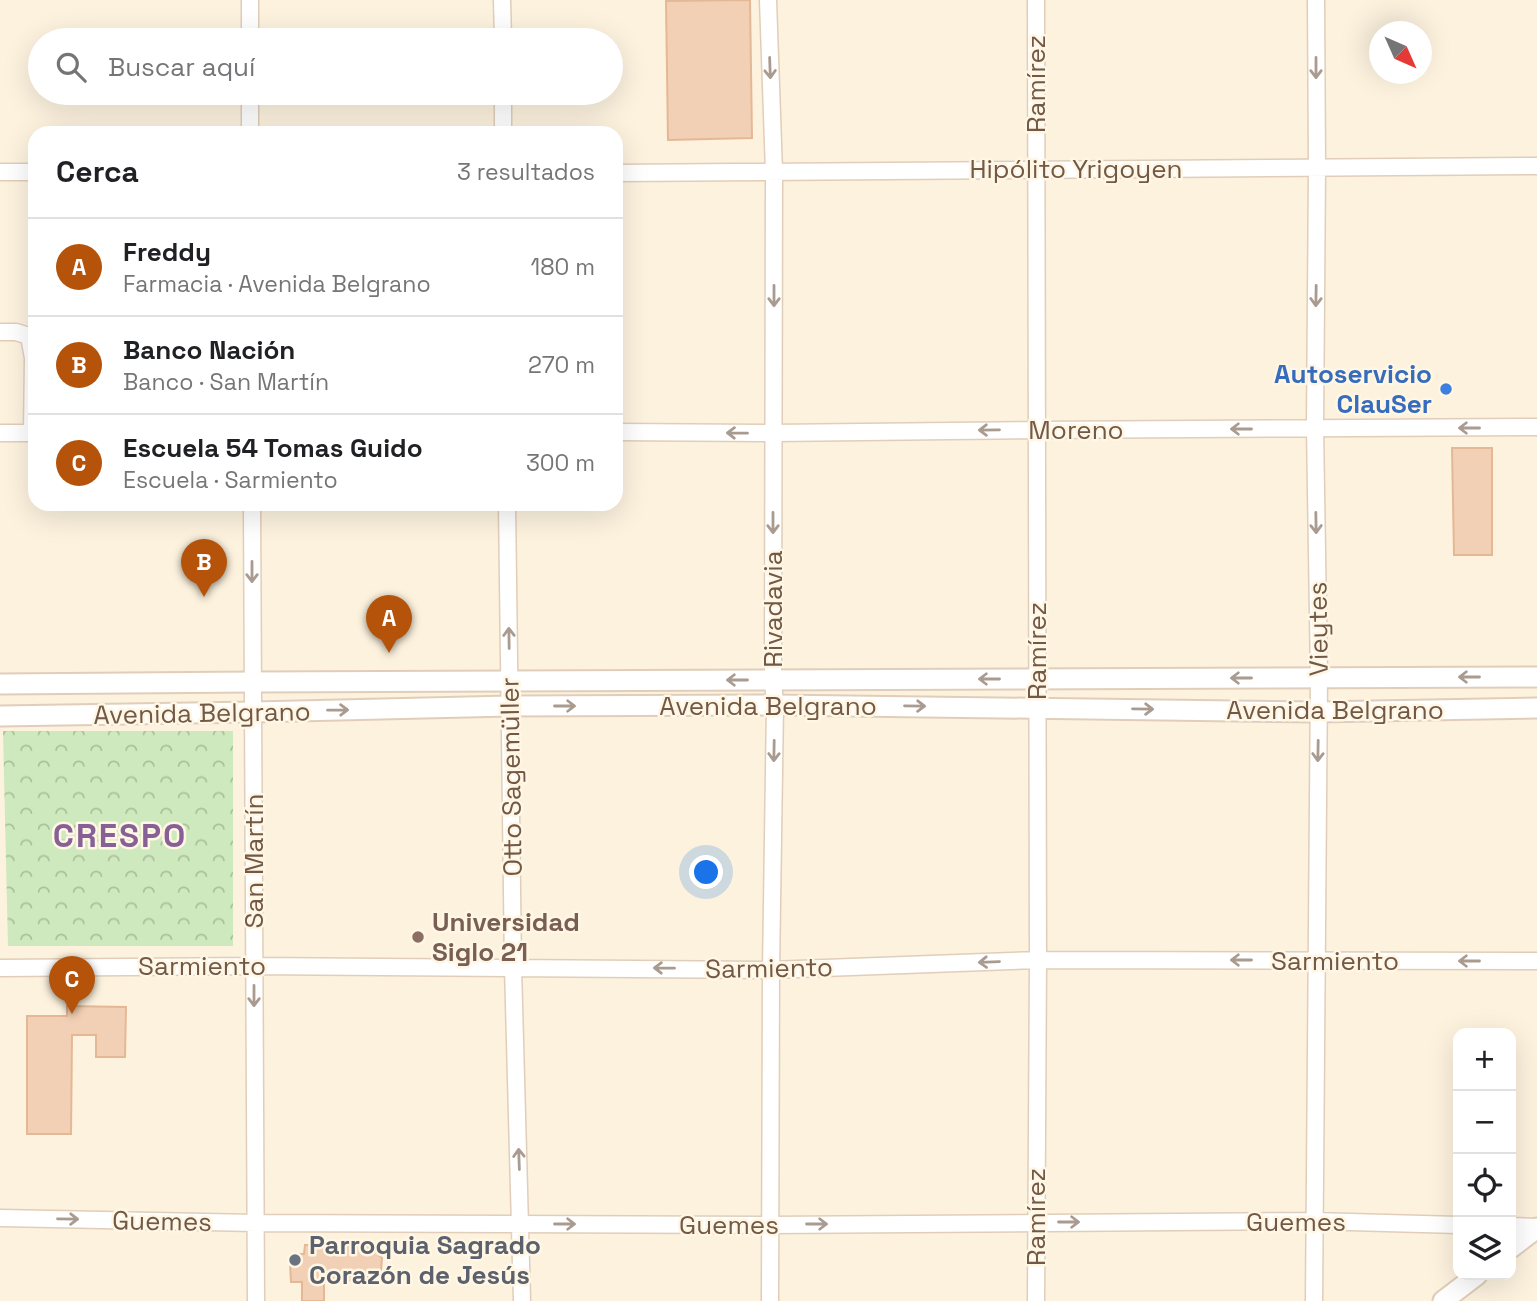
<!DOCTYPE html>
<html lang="es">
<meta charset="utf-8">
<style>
:root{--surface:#fff;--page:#f6f6f6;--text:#202124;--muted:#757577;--line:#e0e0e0;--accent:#b45309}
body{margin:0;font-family:"Space Grotesk",sans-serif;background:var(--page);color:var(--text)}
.controls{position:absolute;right:21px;bottom:21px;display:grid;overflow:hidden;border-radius:14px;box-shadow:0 7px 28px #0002}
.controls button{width:63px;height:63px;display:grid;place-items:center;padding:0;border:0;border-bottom:2px solid var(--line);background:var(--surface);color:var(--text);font:35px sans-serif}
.compass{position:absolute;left:1369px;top:21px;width:63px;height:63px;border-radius:50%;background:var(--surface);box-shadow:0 7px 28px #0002;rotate:135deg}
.you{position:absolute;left:707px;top:873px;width:24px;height:24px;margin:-18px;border:5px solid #fff;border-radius:50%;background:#1a73e8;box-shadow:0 0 0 10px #1a73e833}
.badge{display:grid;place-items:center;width:46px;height:46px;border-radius:50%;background:var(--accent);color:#fff;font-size:23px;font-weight:700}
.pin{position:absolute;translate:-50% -58px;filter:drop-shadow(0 2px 4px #0008)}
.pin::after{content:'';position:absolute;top:37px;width:24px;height:21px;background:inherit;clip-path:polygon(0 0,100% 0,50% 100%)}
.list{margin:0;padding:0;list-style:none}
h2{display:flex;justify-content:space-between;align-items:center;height:91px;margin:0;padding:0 28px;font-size:30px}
h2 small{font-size:23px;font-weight:400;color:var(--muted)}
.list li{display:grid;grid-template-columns:46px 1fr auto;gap:21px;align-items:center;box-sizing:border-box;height:98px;padding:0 28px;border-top:2px solid var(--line)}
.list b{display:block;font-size:26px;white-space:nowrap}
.list p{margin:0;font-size:23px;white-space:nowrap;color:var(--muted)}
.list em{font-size:23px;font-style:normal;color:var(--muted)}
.icon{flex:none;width:38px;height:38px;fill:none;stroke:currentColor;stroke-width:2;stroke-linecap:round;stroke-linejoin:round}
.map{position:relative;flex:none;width:1537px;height:1301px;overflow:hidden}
.search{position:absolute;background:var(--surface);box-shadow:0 7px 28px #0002;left:28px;top:28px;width:595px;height:77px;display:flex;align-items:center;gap:18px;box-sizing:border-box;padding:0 24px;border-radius:38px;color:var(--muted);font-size:26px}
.panel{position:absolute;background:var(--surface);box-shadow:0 7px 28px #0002;left:28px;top:126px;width:595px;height:385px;border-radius:21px}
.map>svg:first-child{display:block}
</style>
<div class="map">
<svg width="1537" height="1301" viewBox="0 0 1537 1301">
<defs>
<pattern id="forest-crowns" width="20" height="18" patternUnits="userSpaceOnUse" patternTransform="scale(1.75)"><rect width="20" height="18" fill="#cde9bd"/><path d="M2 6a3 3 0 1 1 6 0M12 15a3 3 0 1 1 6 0" fill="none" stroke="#abc09b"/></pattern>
</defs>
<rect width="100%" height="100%" fill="#fcf2de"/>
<path fill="url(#forest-crowns)" d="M 3,731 L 233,731 L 233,946 L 8,946 Z"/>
<path fill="#f2d0b5" stroke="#e5b895" stroke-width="2" d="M 750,0 L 752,138 L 668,140 L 666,1 Z
M 1452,448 L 1492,448 L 1492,555 L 1454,555 Z
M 67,1006 L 126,1007 L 125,1057 L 96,1057 L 96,1035 L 72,1035 L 71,1134 L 27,1134 L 27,1016 L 67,1016 Z
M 305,1245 L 369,1245 L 369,1252 L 376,1252 L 382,1258 L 381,1271 L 375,1275 L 368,1275 L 367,1280 L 324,1281 L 324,1301 L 302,1301 L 302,1282 L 291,1282 L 290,1263 L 295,1254 L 304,1254 Z"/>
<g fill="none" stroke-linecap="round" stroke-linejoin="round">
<defs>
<path id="minor" d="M 250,0 L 250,40
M 502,0 L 503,40
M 768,0 L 774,172 L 773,680 L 775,705 L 771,970 L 770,1301
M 250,93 L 250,133
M 503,93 L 503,133
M 0,172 L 35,172
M 616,173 L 1537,166
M 0,332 L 16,332 L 29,336 L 33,358 L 32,433
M 616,432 L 773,433 L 1036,430 L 1537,427
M 0,433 L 35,433
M 252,504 L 256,1301
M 507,504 L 513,967 L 522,1301
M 0,968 L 254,966 L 771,970 L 1038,960 L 1537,961
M 0,1218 L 256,1223 L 771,1225 L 1314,1221 L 1458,1225
M 1511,1226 L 1537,1227
M 1036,1301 L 1038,960 L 1036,0
M 1314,1301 L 1319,677 L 1315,428 L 1317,167 L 1316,0"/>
<path id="tertiary" d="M 0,684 L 253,682 L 1537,677
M 0,716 L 253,712 L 510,706 L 775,705 L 1318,712 L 1537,708
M 1511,1248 L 1537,1228
M 1443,1301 L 1477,1275"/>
</defs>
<use href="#minor" stroke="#e0ceba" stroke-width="19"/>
<use href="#tertiary" stroke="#e0ceba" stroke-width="23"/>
<use href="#minor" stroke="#fff" stroke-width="16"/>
<use href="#tertiary" stroke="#fff" stroke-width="19"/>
</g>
<defs><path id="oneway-shaft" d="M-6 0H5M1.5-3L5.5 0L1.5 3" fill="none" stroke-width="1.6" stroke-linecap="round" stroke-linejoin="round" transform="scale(1.75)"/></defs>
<g stroke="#aa9b90">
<use href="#oneway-shaft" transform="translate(770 68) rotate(88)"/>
<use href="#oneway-shaft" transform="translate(1316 68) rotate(90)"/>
<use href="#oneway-shaft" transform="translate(774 296) rotate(90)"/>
<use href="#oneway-shaft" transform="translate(1316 296) rotate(91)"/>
<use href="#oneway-shaft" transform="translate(1469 428) rotate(180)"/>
<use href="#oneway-shaft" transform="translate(1241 429) rotate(180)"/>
<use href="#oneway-shaft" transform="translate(989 430) rotate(179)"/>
<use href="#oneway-shaft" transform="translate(737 433) rotate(-179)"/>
<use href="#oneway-shaft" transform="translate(773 523) rotate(90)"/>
<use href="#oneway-shaft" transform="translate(1316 523) rotate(89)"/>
<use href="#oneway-shaft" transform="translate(252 572) rotate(90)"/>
<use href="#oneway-shaft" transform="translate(509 638) rotate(-91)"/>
<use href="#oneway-shaft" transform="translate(1469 677) rotate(180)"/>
<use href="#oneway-shaft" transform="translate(1241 678) rotate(180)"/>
<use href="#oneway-shaft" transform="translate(989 679) rotate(180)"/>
<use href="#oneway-shaft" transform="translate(737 680) rotate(180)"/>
<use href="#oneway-shaft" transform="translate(565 706)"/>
<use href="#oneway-shaft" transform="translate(915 706) rotate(1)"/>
<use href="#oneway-shaft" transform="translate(1143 709) rotate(1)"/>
<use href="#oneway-shaft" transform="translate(338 710) rotate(-1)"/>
<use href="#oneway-shaft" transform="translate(774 751) rotate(91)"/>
<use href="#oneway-shaft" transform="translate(1318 751) rotate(91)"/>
<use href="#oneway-shaft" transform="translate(1241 960) rotate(-180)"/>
<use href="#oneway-shaft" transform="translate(1469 961) rotate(-180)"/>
<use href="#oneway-shaft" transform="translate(989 962) rotate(178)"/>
<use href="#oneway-shaft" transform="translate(664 968) rotate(-179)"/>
<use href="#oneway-shaft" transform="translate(254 996) rotate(90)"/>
<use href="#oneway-shaft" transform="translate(519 1159) rotate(-92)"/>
<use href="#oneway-shaft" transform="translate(68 1219) rotate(1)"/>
<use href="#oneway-shaft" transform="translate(1069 1222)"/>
<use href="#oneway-shaft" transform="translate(565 1224)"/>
<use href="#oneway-shaft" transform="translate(817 1224)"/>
</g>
<circle fill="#3f7fe0" stroke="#fff6e4" stroke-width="2.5" cx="1446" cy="389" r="7"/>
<circle fill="#8d6e63" stroke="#fff6e4" stroke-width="2.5" cx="418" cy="937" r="7"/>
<circle fill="#6b7280" stroke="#fff6e4" stroke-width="2.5" cx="295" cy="1260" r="7"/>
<g text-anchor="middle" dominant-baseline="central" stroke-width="5" stroke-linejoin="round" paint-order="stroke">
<g font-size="26" fill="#725846" stroke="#fff6e4">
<text transform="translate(1036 84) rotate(-90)">Ramírez</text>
<text x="1076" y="169">Hipólito Yrigoyen</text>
<text x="1076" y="430">Moreno</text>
<text transform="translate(773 609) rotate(-90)">Rivadavia</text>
<text transform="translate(1318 629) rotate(-91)">Vieytes</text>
<text transform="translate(1037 651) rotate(-90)">Ramírez</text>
<text x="768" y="706">Avenida Belgrano</text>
<text x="1335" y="710">Avenida Belgrano</text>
<text transform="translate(202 713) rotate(-1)">Avenida Belgrano</text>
<text transform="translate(511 777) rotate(-91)">Otto Sagemüller</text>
<text transform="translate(254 861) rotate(-90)">San Martín</text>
<text x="1335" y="961">Sarmiento</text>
<text x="202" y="966">Sarmiento</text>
<text transform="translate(769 968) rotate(-1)">Sarmiento</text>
<text transform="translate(1036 1217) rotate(-90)">Ramírez</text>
<text transform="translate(162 1221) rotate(1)">Guemes</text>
<text x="1296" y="1222">Guemes</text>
<text x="729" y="1225">Guemes</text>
</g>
<g font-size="26" font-weight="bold" fill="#366cbe" stroke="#fff6e4" text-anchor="end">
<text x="1432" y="374">Autoservicio<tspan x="1432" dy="30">ClauSer</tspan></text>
</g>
<g font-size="26" font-weight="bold" fill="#785e54" stroke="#fff6e4" text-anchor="start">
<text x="432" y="922">Universidad<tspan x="432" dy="30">Siglo 21</tspan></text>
</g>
<g font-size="26" font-weight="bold" fill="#5b616d" stroke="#fff6e4" text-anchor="start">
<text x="309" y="1245">Parroquia Sagrado<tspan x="309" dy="30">Corazón de Jesús</tspan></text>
</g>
<g font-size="33" font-weight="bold" letter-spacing="2" fill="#876196" stroke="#fff6e4">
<text x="120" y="836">CRESPO</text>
</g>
</g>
</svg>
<div class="controls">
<button>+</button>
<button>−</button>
<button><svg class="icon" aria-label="locate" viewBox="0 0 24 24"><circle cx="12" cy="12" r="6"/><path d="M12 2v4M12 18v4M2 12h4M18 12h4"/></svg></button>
<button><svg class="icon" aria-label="layers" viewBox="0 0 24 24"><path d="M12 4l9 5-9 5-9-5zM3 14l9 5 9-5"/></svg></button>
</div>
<svg class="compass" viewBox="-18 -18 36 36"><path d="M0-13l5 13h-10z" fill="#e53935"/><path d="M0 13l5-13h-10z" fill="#757577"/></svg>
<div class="you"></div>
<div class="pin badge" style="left:389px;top:653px">A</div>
<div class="pin badge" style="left:204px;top:597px">B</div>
<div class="pin badge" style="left:72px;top:1014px">C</div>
<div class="search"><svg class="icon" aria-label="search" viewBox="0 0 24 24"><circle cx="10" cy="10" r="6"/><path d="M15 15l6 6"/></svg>Buscar aquí</div>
<section class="panel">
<h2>Cerca<small>3 resultados</small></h2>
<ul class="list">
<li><span class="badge">A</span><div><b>Freddy</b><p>Farmacia · Avenida Belgrano</p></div><em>180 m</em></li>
<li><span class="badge">B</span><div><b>Banco Nación</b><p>Banco · San Martín</p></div><em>270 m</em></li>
<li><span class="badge">C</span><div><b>Escuela 54 Tomas Guido</b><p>Escuela · Sarmiento</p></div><em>300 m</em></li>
</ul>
</section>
</div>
